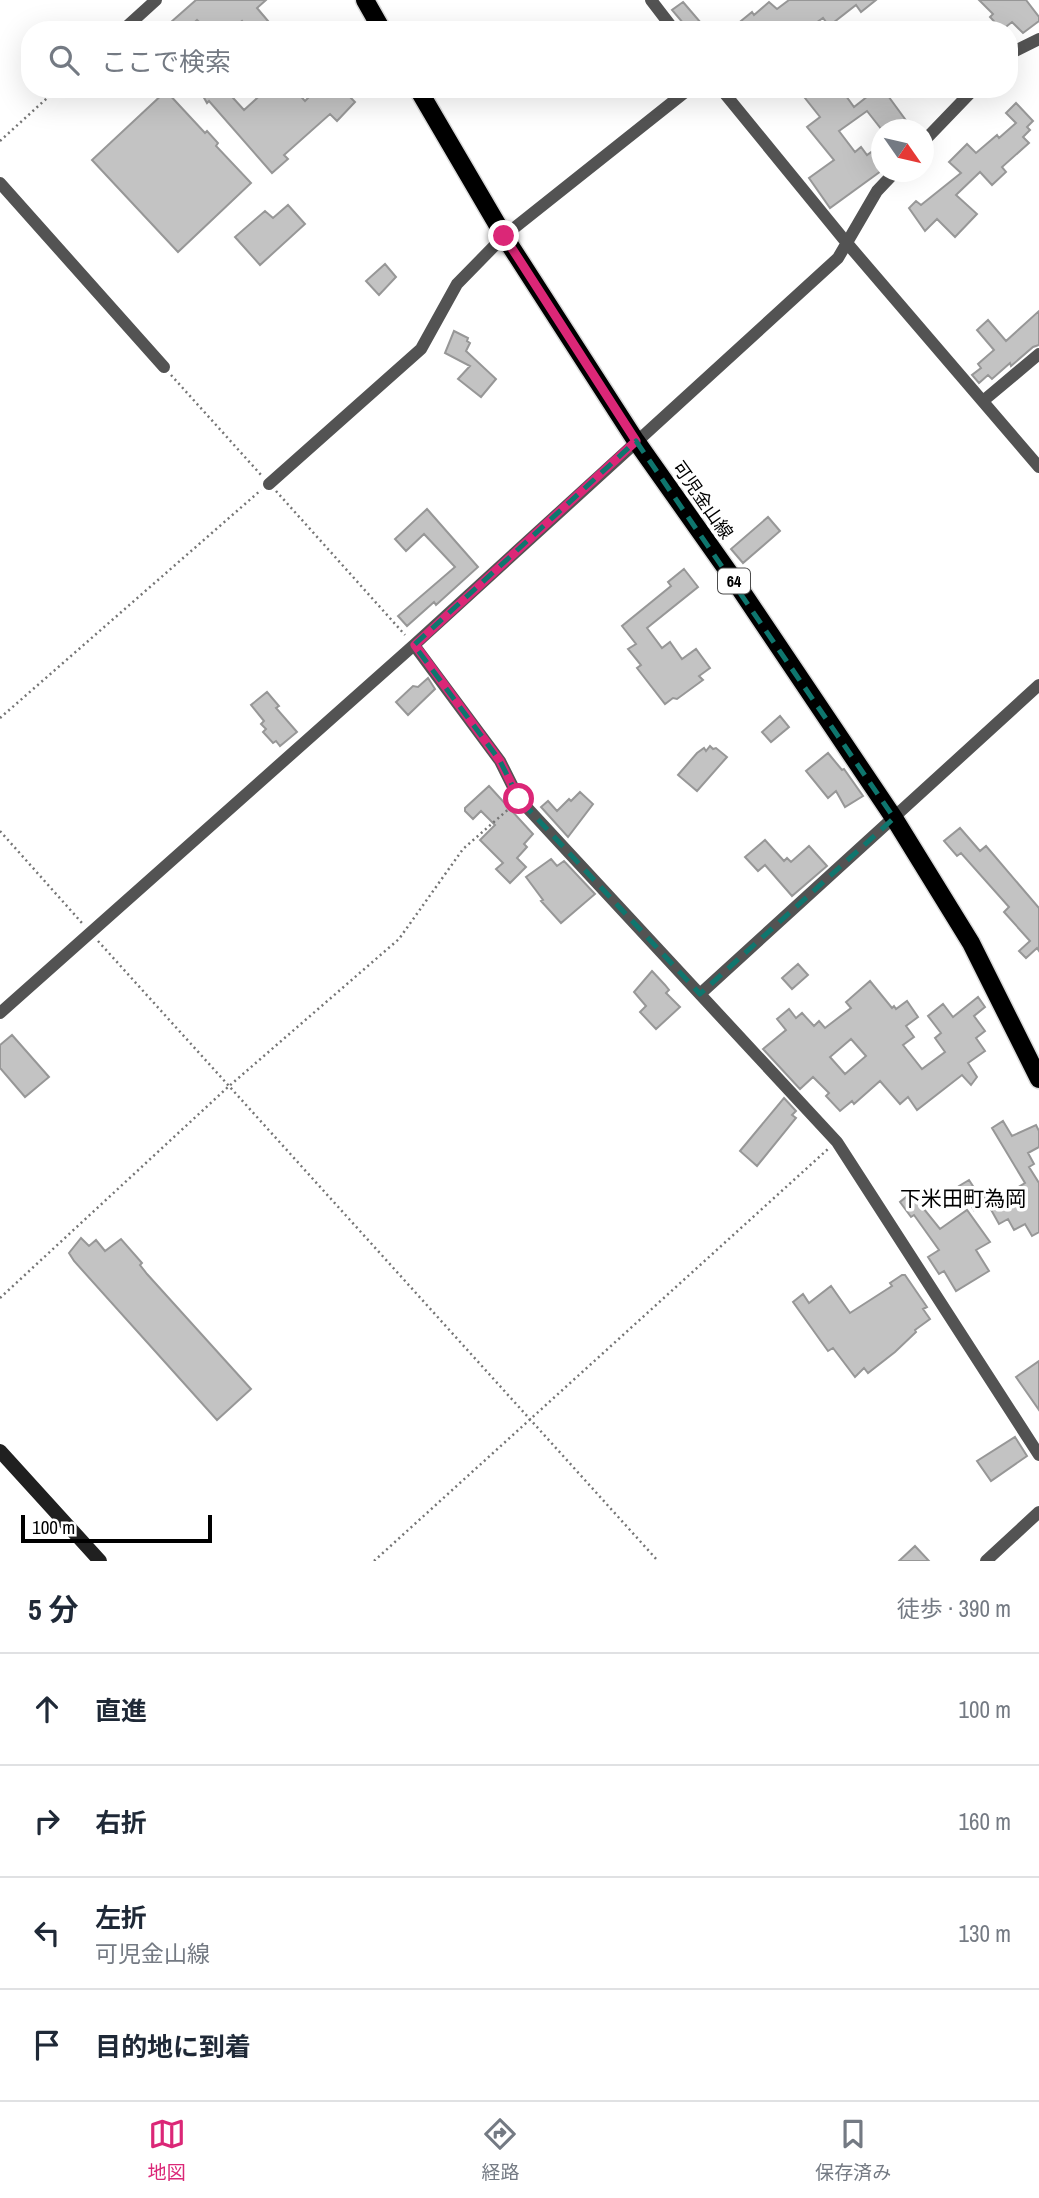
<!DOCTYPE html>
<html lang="ja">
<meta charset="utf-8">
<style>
:root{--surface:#fff;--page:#f6f6f7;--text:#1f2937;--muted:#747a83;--line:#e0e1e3;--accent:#db2777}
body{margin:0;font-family:"Archivo Narrow","Noto Sans JP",sans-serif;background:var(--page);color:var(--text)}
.compass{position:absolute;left:871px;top:119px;width:63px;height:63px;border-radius:50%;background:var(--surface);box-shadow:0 7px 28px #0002;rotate:124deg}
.scale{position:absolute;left:21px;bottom:18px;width:191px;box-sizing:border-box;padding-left:7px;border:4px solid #000;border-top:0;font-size:19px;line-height:24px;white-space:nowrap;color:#000;-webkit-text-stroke:5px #fff;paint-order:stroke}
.stop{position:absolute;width:21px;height:21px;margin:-16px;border:5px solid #db2777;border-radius:50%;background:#fff}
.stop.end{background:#db2777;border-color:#fff;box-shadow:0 2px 7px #0008}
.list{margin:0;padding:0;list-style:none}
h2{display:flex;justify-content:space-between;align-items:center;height:91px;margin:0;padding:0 28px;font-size:30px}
h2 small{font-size:23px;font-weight:400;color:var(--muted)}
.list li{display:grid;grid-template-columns:46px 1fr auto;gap:21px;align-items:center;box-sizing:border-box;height:112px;padding:0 28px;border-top:2px solid var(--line)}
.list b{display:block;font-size:26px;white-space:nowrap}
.list p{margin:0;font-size:23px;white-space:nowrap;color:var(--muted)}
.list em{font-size:23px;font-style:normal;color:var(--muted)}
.icon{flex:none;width:38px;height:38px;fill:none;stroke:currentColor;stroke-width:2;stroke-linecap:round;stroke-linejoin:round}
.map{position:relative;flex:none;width:1039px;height:1561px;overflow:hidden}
.search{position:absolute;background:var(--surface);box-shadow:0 7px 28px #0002;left:21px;right:21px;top:21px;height:77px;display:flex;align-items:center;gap:18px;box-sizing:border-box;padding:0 24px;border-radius:28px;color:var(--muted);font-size:26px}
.sheet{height:539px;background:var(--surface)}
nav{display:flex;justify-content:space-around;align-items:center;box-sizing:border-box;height:98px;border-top:2px solid var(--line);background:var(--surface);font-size:19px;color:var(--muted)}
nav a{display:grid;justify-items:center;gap:4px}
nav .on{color:var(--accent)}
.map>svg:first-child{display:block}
</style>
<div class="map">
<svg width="1039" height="1561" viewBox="0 0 1039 1561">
<rect width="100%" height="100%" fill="#fff"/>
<path fill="#c3c3c3" stroke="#979797" stroke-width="2" fill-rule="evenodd" d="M 196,0 L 266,0 L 257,8 L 268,21 L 258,30 L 249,30 L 242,21 L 231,30 L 207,30 L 197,20 L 187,30 L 162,30 Z
M 789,0 L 876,0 L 861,12 L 856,5 L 829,26 L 823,18 L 806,30 L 730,30 L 752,12 L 754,15 L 769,2 L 777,9 Z
M 979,0 L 1026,0 L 1039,17 L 1039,21 L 1023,33 L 1012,22 L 1002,30 L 990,17 L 993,14 Z
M 683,2 L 707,30 L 689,30 L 672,10 Z
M 199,89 L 225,89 L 244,110 L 267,89 L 294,89 L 305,101 L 317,89 L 342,89 L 355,102 L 337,121 L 330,114 L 284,155 L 288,159 L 272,173 L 209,101 L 207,103 Z
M 820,89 L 841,89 L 854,107 L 873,92 L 874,94 L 883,89 L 913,130 L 882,130 L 867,111 L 839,131 L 855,152 L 861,147 L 867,155 L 881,145 L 881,171 L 830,208 L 809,178 L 834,160 L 807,127 L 820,117 L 805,98 Z
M 166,91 L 205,133 L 207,131 L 218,143 L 216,146 L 251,183 L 178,252 L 92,160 Z
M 1016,103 L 1033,121 L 1027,127 L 1030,130 L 1023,137 L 1029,143 L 1002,167 L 1006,172 L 992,185 L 980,172 L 956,195 L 977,214 L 955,237 L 937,219 L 925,231 L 909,208 L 916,201 L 921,205 L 961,173 L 949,162 L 967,144 L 976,153 L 997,135 L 999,138 L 1016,123 L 1006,113 Z
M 288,205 L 305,224 L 260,265 L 235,237 L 265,211 L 273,218 Z
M 385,264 L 396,277 L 379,295 L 366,281 Z
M 1039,311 L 1039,345 L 1033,347 L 1011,366 L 1010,363 L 992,379 L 988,375 L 979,383 L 972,375 L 981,368 L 978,364 L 994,350 L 977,330 L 988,320 L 1006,341 Z
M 454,331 L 468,338 L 467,341 L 470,343 L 466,351 L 496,379 L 481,397 L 458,379 L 470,366 L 445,353 Z
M 427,509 L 478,567 L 436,605 L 434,602 L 407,626 L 398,616 L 455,567 L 424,534 L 406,551 L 395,539 Z
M 768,517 L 780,531 L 743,563 L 731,549 Z
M 684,569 L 698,587 L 647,628 L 662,648 L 670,642 L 682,659 L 696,649 L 710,668 L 699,676 L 703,680 L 677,699 L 673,698 L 665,704 L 637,668 L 641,665 L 628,649 L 636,644 L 622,626 L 671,586 L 668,582 Z
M 428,678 L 435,689 L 408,715 L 396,702 L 413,686 L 418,687 Z
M 267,692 L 279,706 L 276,708 L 297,732 L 280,746 L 276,741 L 273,743 L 263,732 L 266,729 L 261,724 L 264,721 L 251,705 Z
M 780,716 L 789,727 L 771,742 L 762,732 Z
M 710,746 L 713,749 L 716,748 L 727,757 L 697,791 L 678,775 L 697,753 L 704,748 L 706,751 Z
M 828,753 L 842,770 L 844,769 L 863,796 L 845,807 L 836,791 L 828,798 L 806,771 Z
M 489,786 L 533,834 L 524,844 L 527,847 L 517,858 L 526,867 L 510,883 L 496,869 L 503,863 L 480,840 L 495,825 L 481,811 L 473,819 L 465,811 L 465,808 Z
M 580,792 L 593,804 L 568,837 L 541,807 L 548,801 L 557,811 L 569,799 L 571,801 Z
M 960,828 L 980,851 L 986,846 L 1039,908 L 1039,951 L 1037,948 L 1026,958 L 1019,951 L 1030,941 L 1004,912 L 1009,907 L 961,853 L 957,856 L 944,841 Z
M 765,840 L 784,861 L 787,858 L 791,862 L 809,846 L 827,866 L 792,896 L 765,865 L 758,871 L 745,857 Z
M 551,859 L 557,866 L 564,861 L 595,894 L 561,923 L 541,901 L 543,900 L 526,877 Z
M 798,964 L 808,975 L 792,989 L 782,978 Z
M 652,971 L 665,985 L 669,990 L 666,993 L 680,1007 L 656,1029 L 640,1012 L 646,1006 L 634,992 Z
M 870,981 L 892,1008 L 894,1006 L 896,1009 L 907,1001 L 918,1017 L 906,1026 L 914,1037 L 903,1045 L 922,1069 L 945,1052 L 935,1038 L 941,1033 L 928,1016 L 943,1004 L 953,1017 L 978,997 L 985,1007 L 974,1016 L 985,1031 L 976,1038 L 985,1051 L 968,1063 L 977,1077 L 971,1085 L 962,1075 L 917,1110 L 908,1097 L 900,1104 L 880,1081 L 854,1104 L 852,1101 L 840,1111 L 826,1096 L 829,1093 L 813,1077 L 800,1089 L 763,1049 L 786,1030 L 777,1019 L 789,1009 L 796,1018 L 802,1013 L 814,1026 L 819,1021 L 825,1028 L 851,1008 L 846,1002 ZM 851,1039 L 866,1056 L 845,1074 L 830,1057 Z
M 12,1035 L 49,1077 L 25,1097 L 0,1068 L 0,1045 Z
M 784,1098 L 796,1111 L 792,1115 L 796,1118 L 757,1166 L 740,1151 Z
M 1003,1121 L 1012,1136 L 1036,1125 L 1039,1131 L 1039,1147 L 1028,1153 L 1034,1164 L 1029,1167 L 1039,1183 L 1039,1232 L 1032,1236 L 1025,1224 L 1014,1230 L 1008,1219 L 999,1224 L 984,1197 L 996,1189 L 1002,1197 L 1025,1183 L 992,1128 Z
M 969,1180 L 984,1203 L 974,1210 L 959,1186 Z
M 911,1193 L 940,1229 L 967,1210 L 990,1242 L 976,1250 L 989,1271 L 956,1291 L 944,1271 L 939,1274 L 928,1257 L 939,1250 L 914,1215 L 911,1217 L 900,1202 Z
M 81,1238 L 89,1246 L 96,1240 L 105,1251 L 121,1239 L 142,1263 L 140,1265 L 147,1274 L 251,1389 L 217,1420 L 74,1261 L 69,1253 Z
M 902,1275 L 905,1275 L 927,1307 L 923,1309 L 930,1319 L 915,1330 L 916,1332 L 895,1352 L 868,1373 L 864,1368 L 855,1377 L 833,1348 L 828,1351 L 793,1302 L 803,1294 L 809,1303 L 831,1286 L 850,1313 L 892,1286 L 890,1283 Z
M 1039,1361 L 1039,1410 L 1016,1377 Z
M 1015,1437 L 1027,1456 L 991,1481 L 977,1461 Z
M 915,1546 L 929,1561 L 899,1561 Z"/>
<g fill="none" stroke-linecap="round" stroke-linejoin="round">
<defs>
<path id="primary" d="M 365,0 L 382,30
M 418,89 L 504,236 L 636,441 L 730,574 L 894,818 L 971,943 L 1039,1079"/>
</defs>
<use href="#primary" stroke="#dbdbdb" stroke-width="21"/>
<path stroke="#757575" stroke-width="2.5" stroke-dasharray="2 3.5" stroke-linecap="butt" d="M 0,141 L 57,89
M 171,375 L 262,476
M 276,491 L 405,635
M 0,718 L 261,490
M 0,831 L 82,923
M 98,941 L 658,1561
M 0,1298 L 228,1087 L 399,939 L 463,849 L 511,807
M 374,1561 L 828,1149"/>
<path stroke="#535353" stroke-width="12" d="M 651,0 L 674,30
M 123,30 L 156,0
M 1009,54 L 1039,39
M 721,89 L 846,242 L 1039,467
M 923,142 L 974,89
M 0,183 L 164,367
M 983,401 L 1039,354
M 269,484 L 421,349 L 457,284 L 504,236 L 689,89
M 414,645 L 500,761 L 519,799 L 837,1142 L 1039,1455
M 700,994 L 1039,685
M 0,1013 L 414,645 L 838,258 L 877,191 L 895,172
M 986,1561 L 1039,1512"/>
<path stroke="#202020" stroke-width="14" d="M 0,1451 L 100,1561"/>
<use href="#primary" stroke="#000" stroke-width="18"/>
</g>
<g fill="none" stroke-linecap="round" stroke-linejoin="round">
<path stroke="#db2777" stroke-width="9" d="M 504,236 L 636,441 L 415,645 L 500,761 L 519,799"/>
</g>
<path fill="none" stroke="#0f766e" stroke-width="5" stroke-dasharray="14 9" stroke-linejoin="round" d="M 636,441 L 894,818 L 700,994 L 519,799 L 500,761 L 414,645 Z"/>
<g text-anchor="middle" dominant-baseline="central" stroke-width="7" stroke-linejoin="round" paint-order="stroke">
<rect fill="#fff" stroke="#4c4c4c" stroke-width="2" x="718" y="568.5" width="32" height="25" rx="5"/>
<g font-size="16" font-weight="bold" fill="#000">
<text x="734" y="581">64</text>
</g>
<g font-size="18" fill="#000" stroke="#fff">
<text transform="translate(703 500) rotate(55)">可児金山線</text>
</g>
<g font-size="21" fill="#000" stroke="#fff">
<text x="963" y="1198">下米田町為岡</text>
</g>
</g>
</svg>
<svg class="compass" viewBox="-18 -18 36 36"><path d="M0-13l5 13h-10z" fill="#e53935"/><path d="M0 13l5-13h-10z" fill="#747a83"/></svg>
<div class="scale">100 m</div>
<div class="stop" style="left:519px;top:799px"></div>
<div class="stop end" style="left:504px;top:236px"></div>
<div class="search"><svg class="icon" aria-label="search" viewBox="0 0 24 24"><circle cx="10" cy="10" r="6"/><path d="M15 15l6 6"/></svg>ここで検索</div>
</div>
<section class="sheet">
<h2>5 分<small>徒歩 · 390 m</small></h2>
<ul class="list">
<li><svg class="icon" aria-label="ahead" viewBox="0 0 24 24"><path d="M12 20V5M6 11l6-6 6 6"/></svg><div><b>直進</b></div><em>100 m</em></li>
<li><svg class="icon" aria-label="right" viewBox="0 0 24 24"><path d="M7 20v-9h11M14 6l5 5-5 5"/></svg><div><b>右折</b></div><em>160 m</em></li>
<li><svg class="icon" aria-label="left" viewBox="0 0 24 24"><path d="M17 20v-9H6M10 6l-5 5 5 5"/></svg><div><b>左折</b><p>可児金山線</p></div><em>130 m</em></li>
<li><svg class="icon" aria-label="arrive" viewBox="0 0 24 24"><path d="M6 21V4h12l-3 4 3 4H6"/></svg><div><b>目的地に到着</b></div></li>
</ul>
</section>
<nav>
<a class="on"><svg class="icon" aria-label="map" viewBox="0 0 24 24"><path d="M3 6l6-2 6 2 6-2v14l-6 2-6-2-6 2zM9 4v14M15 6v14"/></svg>地図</a>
<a><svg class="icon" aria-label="directions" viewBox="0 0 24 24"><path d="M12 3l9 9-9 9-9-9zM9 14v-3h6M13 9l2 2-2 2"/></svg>経路</a>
<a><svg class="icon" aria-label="saved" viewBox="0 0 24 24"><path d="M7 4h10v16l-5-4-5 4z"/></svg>保存済み</a>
</nav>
